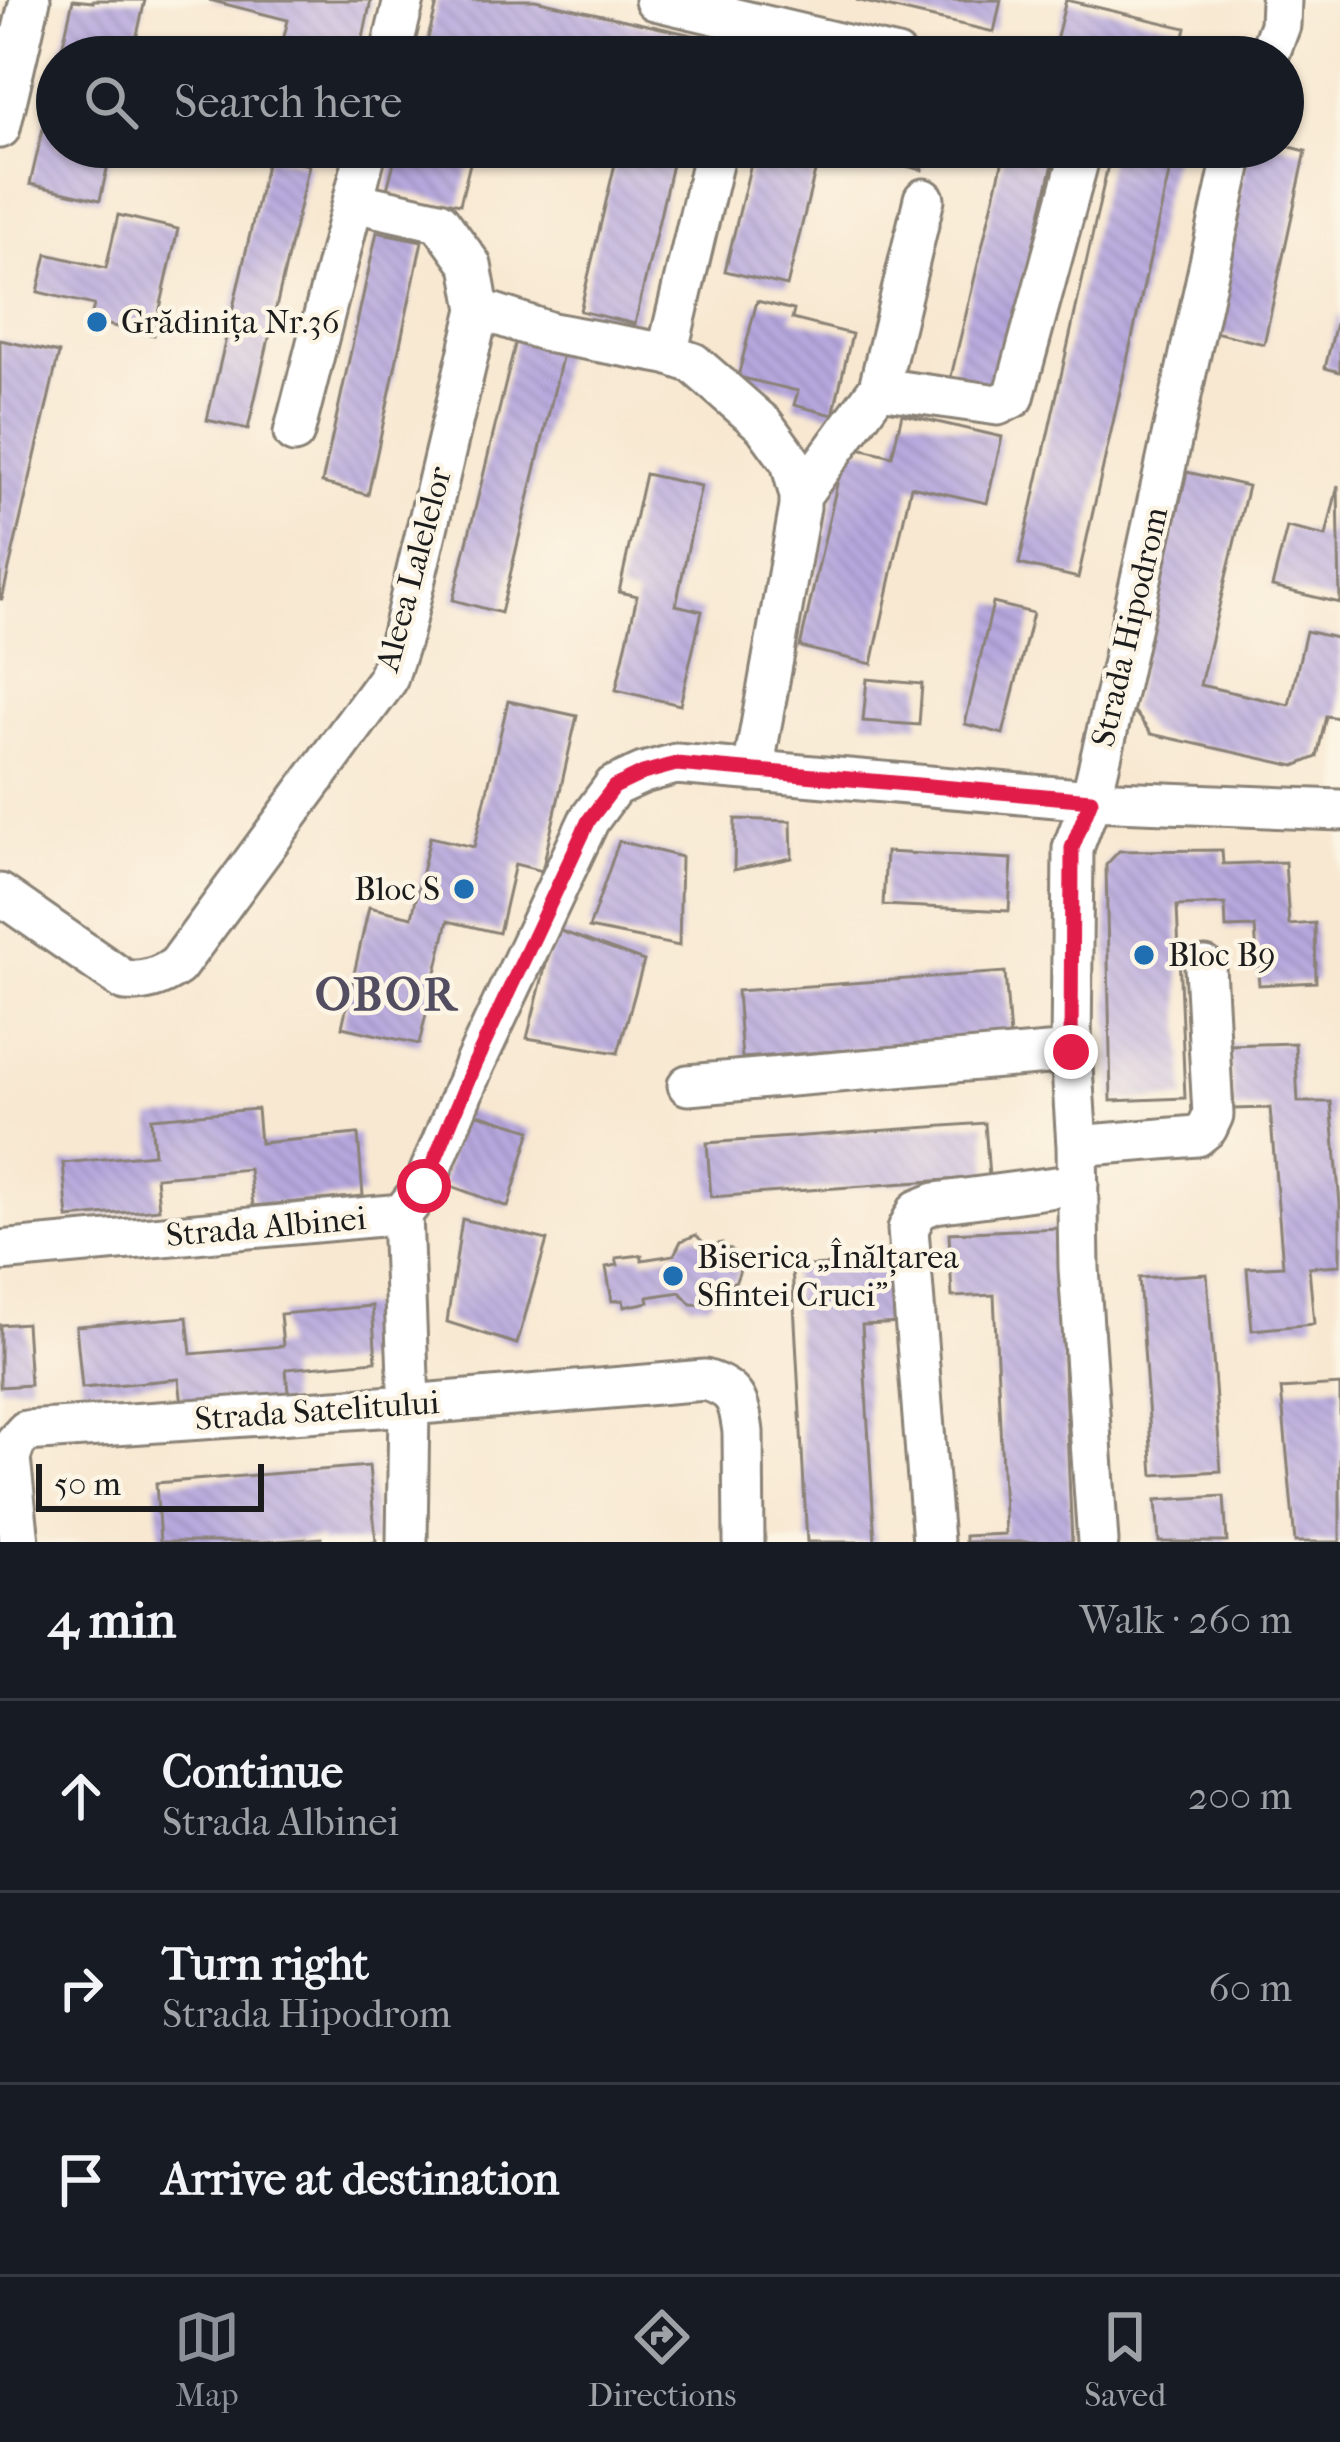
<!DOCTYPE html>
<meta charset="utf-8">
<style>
:root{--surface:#171b24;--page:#242831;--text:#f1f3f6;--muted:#9ea1a6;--line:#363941;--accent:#8c9099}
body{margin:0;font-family:"IM FELL French Canon",serif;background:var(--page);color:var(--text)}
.scale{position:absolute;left:36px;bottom:30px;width:228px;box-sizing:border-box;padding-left:12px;border:6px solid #1c1c1c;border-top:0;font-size:33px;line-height:42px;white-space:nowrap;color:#1c1c1c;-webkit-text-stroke:9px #fcf5e5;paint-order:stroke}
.stop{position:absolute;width:36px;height:36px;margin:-27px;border:9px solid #e11d48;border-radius:50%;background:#fff}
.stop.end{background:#e11d48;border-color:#fff;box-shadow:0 3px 12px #0008}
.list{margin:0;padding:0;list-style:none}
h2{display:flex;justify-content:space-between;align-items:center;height:156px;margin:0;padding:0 48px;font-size:51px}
h2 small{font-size:39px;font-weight:400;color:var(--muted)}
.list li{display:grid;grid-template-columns:78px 1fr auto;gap:36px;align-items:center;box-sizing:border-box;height:192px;padding:0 48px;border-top:3px solid var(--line)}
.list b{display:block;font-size:45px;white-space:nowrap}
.list p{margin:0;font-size:39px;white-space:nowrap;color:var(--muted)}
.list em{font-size:39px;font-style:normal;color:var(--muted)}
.icon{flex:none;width:66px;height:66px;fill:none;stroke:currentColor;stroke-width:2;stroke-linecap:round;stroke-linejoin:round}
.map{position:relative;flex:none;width:1340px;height:1542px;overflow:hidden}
.search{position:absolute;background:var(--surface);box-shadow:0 3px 9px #0004;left:36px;right:36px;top:36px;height:132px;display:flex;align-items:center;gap:30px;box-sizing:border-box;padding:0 42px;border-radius:66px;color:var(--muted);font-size:45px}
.sheet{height:732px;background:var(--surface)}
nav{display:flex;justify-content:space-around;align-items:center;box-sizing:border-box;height:168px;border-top:3px solid var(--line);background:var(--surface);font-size:33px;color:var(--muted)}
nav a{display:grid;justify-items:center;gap:6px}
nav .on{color:var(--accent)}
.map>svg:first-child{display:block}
</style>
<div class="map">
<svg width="1340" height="1542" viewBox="0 0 1340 1542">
<defs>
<pattern id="building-back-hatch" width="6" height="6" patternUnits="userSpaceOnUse" patternTransform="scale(3)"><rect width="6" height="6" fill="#b6a7dd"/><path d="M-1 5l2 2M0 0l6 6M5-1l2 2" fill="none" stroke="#9c8fbd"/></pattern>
</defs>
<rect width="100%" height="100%" fill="#fcf5e5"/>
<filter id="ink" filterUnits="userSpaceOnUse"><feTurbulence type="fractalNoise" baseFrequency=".00833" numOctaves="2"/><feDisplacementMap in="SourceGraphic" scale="24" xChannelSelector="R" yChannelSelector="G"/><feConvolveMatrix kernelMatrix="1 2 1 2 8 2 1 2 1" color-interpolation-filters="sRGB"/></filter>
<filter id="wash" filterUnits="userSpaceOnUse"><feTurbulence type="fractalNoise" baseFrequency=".004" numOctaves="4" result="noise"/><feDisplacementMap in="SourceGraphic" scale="48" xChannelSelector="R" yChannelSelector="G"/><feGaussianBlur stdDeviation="2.7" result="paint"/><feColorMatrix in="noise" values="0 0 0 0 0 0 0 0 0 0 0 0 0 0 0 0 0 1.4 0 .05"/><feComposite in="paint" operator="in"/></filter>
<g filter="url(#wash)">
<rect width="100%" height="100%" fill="#f8e8d1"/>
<g id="blocks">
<path fill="url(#building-back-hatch)" d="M 73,0 L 93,2 L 93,0 L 145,0 L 132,57 L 60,57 Z
M 209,0 L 371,0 L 359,57 L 279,57 L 288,20 Z
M 438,0 L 535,0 L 701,37 L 697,57 L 423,57 Z
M 856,0 L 1001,0 L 994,32 Z
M 1066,0 L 1186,28 L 1179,57 L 1052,57 Z
M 55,77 L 57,147 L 112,147 L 100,200 L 30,184 Z
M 1283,145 L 1306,151 L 1264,344 L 1210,331 L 1249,147 Z
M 398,147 L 474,147 L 460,204 L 387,189 Z
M 619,147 L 676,147 L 635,324 L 580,311 Z
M 755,147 L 821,147 L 787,286 L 725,271 Z
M 832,147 L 927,147 L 922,170 Z
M 1006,147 L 1057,147 L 998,393 L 950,381 Z
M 1112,147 L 1175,147 L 1078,578 L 1019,564 Z
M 268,156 L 309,165 L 248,429 L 207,420 Z
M 118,215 L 178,229 L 154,335 L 90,321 L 94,305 L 38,292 L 47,254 L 106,268 Z
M 377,232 L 422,241 L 368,495 L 322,483 Z
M 757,301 L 794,310 L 792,319 L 852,334 L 833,415 L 794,405 L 798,391 L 738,377 Z
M 1338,315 L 1340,315 L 1340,372 L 1325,368 Z
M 518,332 L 565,345 L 501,613 L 453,600 Z
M 0,340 L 59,353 L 2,599 L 0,599 Z
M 902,414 L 1002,437 L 987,503 L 911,486 L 872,664 L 800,647 L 846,445 L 892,456 Z
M 1187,472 L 1248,486 L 1200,685 L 1289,705 L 1306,631 L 1340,639 L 1339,718 L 1326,716 L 1317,757 L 1295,766 L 1151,734 L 1131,707 Z
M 645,474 L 701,486 L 676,605 L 702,611 L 680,705 L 616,690 L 637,596 L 619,592 Z
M 1338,485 L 1340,603 L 1272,587 L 1287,527 L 1326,536 Z
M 993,603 L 1033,613 L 1003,734 L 965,724 Z
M 867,679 L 922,684 L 919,725 L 863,721 Z
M 508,701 L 577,716 L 542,871 L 515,864 L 499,933 L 448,921 L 419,1044 L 342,1027 L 369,907 L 412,917 L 430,837 L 474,847 Z
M 735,819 L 791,821 L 792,858 L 734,870 Z
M 619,841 L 681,857 L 679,946 L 589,928 Z
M 1222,850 L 1223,864 L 1285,862 L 1289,925 L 1315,923 L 1316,982 L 1259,985 L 1255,927 L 1226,928 L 1225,904 L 1177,906 L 1185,1098 L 1111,1101 L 1106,865 L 1119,851 Z
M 886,852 L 1012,859 L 1009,911 L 883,905 Z
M 555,929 L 644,961 L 618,1053 L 527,1038 Z
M 1005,972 L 1010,1038 L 742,1058 L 737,991 Z
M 1295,1043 L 1298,1102 L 1331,1102 L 1340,1204 L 1340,1265 L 1309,1267 L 1314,1324 L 1252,1330 L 1247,1268 L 1283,1266 L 1270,1108 L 1234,1109 L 1229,1045 Z
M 458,1108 L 531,1130 L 508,1207 L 443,1183 Z
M 257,1109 L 260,1143 L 358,1134 L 363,1196 L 253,1206 L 249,1169 L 156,1177 L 159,1209 L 68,1218 L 63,1163 L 154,1154 L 151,1118 Z
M 985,1123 L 989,1177 L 711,1197 L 707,1143 Z
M 462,1219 L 547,1240 L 517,1344 L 447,1322 Z
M 1058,1228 L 1072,1542 L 965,1542 L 965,1536 L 1005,1534 L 994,1295 L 952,1297 L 949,1233 Z
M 696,1235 L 707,1246 L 722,1243 L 723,1248 L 731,1249 L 738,1258 L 740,1270 L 736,1281 L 729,1284 L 729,1289 L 715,1291 L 713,1299 L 707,1305 L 691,1304 L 680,1292 L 648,1297 L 649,1302 L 624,1307 L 623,1300 L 612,1301 L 606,1267 L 618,1265 L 616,1258 L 642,1255 L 642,1260 L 674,1255 L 681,1241 Z
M 899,1261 L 902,1323 L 862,1325 L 875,1542 L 807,1542 L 792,1267 Z
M 1207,1274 L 1221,1471 L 1153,1475 L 1139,1278 Z
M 372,1306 L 376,1361 L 286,1369 L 289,1404 L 183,1414 L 179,1379 L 82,1388 L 76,1326 L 187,1317 L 191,1354 L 283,1346 L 280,1314 Z
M 26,1323 L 30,1385 L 0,1387 L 0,1325 Z
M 1340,1385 L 1340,1542 L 1295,1542 L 1281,1389 Z
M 369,1466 L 376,1542 L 321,1542 L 321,1538 L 263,1542 L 160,1542 L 156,1483 Z
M 1224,1496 L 1227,1542 L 1159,1542 L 1156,1500 Z"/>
</g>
</g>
<g filter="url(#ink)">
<use href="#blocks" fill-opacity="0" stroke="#8a8276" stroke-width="3"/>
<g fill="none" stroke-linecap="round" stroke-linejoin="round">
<defs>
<path id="minor" d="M 655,0 L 897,57
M 390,57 L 404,0
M 1268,57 L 1280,25 L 1281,0
M 0,128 L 30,0
M 354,202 L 439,221 L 471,265 L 479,309
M 667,354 L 716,147
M 879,388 L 998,405 L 1014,397 L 1082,147
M 294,433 L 367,147
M 800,496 L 879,388 L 924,199
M 0,894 L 125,981 C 146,982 159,978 177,966 L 387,680 L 402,634 L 479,309 L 552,333 L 667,354 L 693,363 L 764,425 L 791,462 L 800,496 L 800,507 L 753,771
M 688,1085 L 1071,1052
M 1077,1146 L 1197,1136 L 1207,1128 L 1213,1115 L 1205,967
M 402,1214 L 409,1405 L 407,1542
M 0,1251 L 402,1214 L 424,1186 L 474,1065 L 589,820 L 614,786 L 643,773 L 676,764 L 1091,800 L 1340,810
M 19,1542 L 10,1458 L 15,1443 L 26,1431 L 409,1405 L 705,1380 C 736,1389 739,1401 743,1432 L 744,1542
M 933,1542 L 908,1229 L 918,1210 L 935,1203 L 1078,1184
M 1098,1542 L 1079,1268 L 1077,1146 L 1071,1052 L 1073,848 L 1091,800 L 1117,689 L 1232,162 L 1232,147"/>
</defs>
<use href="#minor" stroke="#8a8276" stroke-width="45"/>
<use href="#minor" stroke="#fff" stroke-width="39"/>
</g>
</g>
<g fill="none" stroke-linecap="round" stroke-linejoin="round" filter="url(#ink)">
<path stroke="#e11d48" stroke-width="15" d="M 424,1186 L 474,1065 L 589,820 L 614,787 L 643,773 L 676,764 L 1091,800 L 1072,848 L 1071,1052"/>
</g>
<g fill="#1f6fb2" stroke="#fcf5e5" stroke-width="4.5">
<circle cx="97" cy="322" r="12"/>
<circle cx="464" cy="889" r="12"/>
<circle cx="1144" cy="955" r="12"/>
<circle cx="673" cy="1276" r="12"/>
</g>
<g text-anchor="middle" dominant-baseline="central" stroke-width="9" stroke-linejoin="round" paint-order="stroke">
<g font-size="33" fill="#1c1c1c" stroke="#fcf5e5" text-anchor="start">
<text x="121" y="322">Grădinița Nr.36</text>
<text x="440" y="889" text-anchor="end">Bloc S</text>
<text x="1168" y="955">Bloc B9</text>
<text x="697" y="1257">Biserica „Înălțarea<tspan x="697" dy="38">Sfintei Cruci"</tspan></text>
</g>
<g font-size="33" fill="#1c1c1c" stroke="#fcf5e5">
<text transform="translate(414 569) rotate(-75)">Aleea Lalelelor</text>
<text transform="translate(1130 627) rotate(-77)">Strada Hipodrom</text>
<text transform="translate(266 1227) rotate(-5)">Strada Albinei</text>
<text transform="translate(317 1411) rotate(-4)">Strada Satelitului</text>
</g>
<g font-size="45" font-weight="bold" letter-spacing="3" fill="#524d60" stroke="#fcf5e5">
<text x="387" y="995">OBOR</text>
</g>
</g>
</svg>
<div class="scale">50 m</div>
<div class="stop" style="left:424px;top:1186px"></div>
<div class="stop end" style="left:1071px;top:1052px"></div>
<div class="search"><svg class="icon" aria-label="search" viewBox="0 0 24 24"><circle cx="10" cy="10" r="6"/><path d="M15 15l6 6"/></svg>Search here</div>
</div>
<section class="sheet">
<h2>4 min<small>Walk · 260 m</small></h2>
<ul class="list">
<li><svg class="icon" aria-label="ahead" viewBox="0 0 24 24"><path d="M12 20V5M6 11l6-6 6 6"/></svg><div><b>Continue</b><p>Strada Albinei</p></div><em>200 m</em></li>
<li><svg class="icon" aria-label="right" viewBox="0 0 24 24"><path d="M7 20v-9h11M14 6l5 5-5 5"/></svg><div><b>Turn right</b><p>Strada Hipodrom</p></div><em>60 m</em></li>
<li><svg class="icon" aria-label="arrive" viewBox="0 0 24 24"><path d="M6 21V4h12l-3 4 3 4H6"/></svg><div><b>Arrive at destination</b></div></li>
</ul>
</section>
<nav>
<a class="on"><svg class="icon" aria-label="map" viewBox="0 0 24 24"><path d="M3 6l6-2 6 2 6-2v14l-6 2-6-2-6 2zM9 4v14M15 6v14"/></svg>Map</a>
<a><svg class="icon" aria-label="directions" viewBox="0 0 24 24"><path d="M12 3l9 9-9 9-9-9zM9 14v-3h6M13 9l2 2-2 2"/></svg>Directions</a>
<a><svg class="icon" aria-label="saved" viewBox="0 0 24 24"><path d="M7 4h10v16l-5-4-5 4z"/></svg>Saved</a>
</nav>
